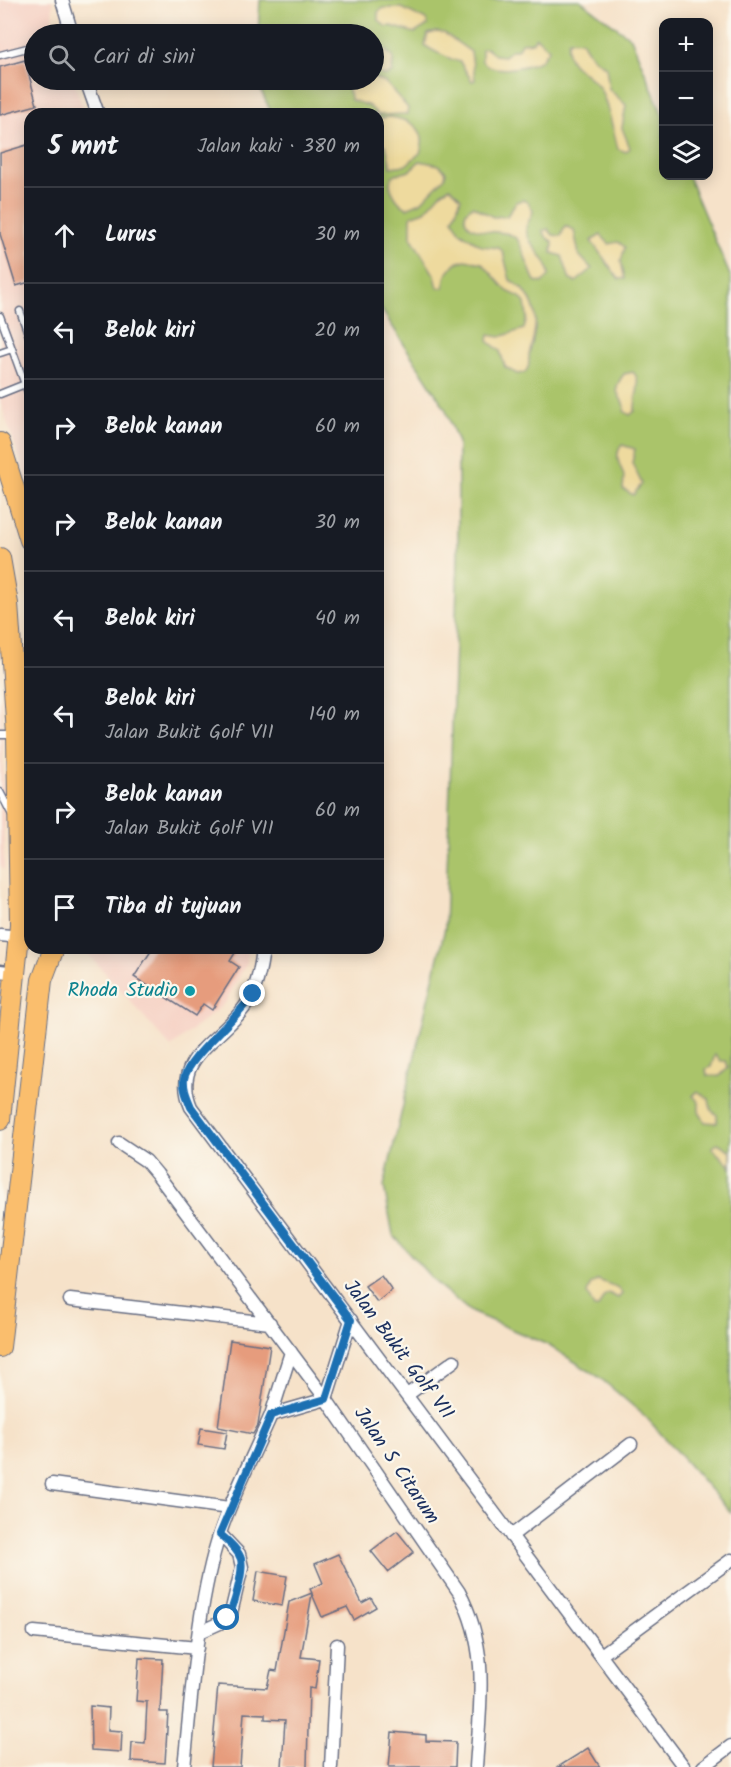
<!DOCTYPE html>
<html lang="id">
<meta charset="utf-8">
<style>
:root{--surface:#171b24;--page:#242831;--text:#f1f3f6;--muted:#9ea1a6;--line:#363941}
body{margin:0;font-family:Kalam,sans-serif;background:var(--page);color:var(--text)}
.controls{position:absolute;right:18px;top:18px;display:grid;overflow:hidden;border-radius:12px;box-shadow:0 3px 15px #0003}
.controls button{width:54px;height:54px;display:grid;place-items:center;padding:0;border:0;border-bottom:2px solid var(--line);background:var(--surface);color:var(--text);font:30px sans-serif}
.stop{position:absolute;width:18px;height:18px;margin:-14px;border:4px solid #1f6fb2;border-radius:50%;background:#fff}
.stop.end{background:#1f6fb2;border-color:#fff;box-shadow:0 2px 6px #0008}
.list{margin:0;padding:0;list-style:none}
h2{display:flex;justify-content:space-between;align-items:center;height:78px;margin:0;padding:0 24px;font-size:26px}
h2 small{font-size:20px;font-weight:400;color:var(--muted)}
.list li{display:grid;grid-template-columns:39px 1fr auto;gap:18px;align-items:center;box-sizing:border-box;height:96px;padding:0 24px;border-top:2px solid var(--line)}
.list b{display:block;font-size:22px;white-space:nowrap}
.list p{margin:0;font-size:20px;white-space:nowrap;color:var(--muted)}
.list em{font-size:20px;font-style:normal;color:var(--muted)}
.icon{flex:none;width:33px;height:33px;fill:none;stroke:currentColor;stroke-width:2;stroke-linecap:round;stroke-linejoin:round}
.map{position:relative;flex:none;width:731px;height:1767px;overflow:hidden}
.search{position:absolute;background:var(--surface);box-shadow:0 3px 15px #0003;left:24px;top:24px;width:360px;height:66px;display:flex;align-items:center;gap:15px;box-sizing:border-box;padding:0 21px;border-radius:33px;color:var(--muted);font-size:22px}
.panel{position:absolute;background:var(--surface);box-shadow:0 3px 15px #0003;left:24px;top:108px;width:360px;height:846px;border-radius:18px}
.map>svg:first-child{display:block}
</style>
<div class="map">
<svg width="731" height="1767" viewBox="0 0 731 1767">
<rect width="100%" height="100%" fill="#fbf7ec"/>
<filter id="ink" filterUnits="userSpaceOnUse"><feTurbulence type="fractalNoise" baseFrequency=".0167" numOctaves="2"/><feDisplacementMap in="SourceGraphic" scale="12" xChannelSelector="R" yChannelSelector="G"/><feConvolveMatrix kernelMatrix="1 2 1 2 8 2 1 2 1" color-interpolation-filters="sRGB"/></filter>
<filter id="wash" filterUnits="userSpaceOnUse"><feTurbulence type="fractalNoise" baseFrequency=".008" numOctaves="4" result="noise"/><feDisplacementMap in="SourceGraphic" scale="24" xChannelSelector="R" yChannelSelector="G"/><feGaussianBlur stdDeviation="1.35" result="paint"/><feColorMatrix in="noise" values="0 0 0 0 0 0 0 0 0 0 0 0 0 0 0 0 0 1.4 0 .05"/><feComposite in="paint" operator="in"/></filter>
<g filter="url(#wash)">
<rect width="100%" height="100%" fill="#f6e2c9"/>
<path fill="#f6d2c5" d="M 0,0 L 53,0 L 52,24 L 56,34 L 34,34 L 34,80 L 73,80 L 85,114 L 30,114 L 30,488 L 0,402 Z
M 0,692 L 2,711 L 4,870 L 0,865 Z
M 83,948 L 248,948 L 247,962 L 225,1003 L 171,1047 Z"/>
<path fill="#aac46a" stroke="#627a64" stroke-width="1.5" d="M 260,0 L 580,0 L 631,38 L 663,116 L 664,176 L 688,176 L 731,278 L 731,1513 L 646,1417 L 599,1377 L 548,1345 L 471,1312 L 438,1285 L 393,1235 L 384,1186 L 445,928 L 458,558 L 458,443 L 445,408 L 378,304 L 378,114 L 272,114 L 256,80 L 374,80 L 374,34 L 258,34 Z"/>
<path fill="#eeda9e" stroke="#84847e" stroke-width="1.5" d="M 384,8 L 402,8 L 426,20 L 428,25 L 415,33 L 391,26 L 386,27 L 378,19 L 378,12 Z
M 437,32 L 444,33 L 471,52 L 475,80 L 472,81 L 460,62 C 453,60 429,50 425,45 L 428,34 Z
M 536,37 L 549,49 L 540,61 C 525,67 494,75 482,61 L 482,49 L 486,48 L 495,55 L 504,56 L 511,50 L 517,50 L 521,43 L 533,42 Z
M 569,40 L 582,41 L 592,57 L 606,67 L 609,89 L 626,105 L 622,128 L 630,148 L 626,152 L 618,149 C 614,134 607,99 599,87 C 587,70 561,66 569,40 Z
M 374,44 L 382,48 L 393,57 L 392,72 L 386,76 L 374,72 Z
M 374,78 L 386,83 L 408,108 L 407,114 L 378,115 L 369,106 L 351,100 L 347,87 L 351,80 Z
M 389,117 C 409,119 429,128 420,153 L 406,165 L 391,167 L 386,146 L 378,141 L 378,119 Z
M 420,161 L 439,165 L 446,172 L 445,177 L 421,202 L 407,208 C 398,204 383,184 394,175 C 398,172 404,174 409,171 C 413,169 415,164 420,161 Z
M 450,187 L 461,198 L 453,219 L 460,232 L 482,246 L 499,248 L 503,252 L 510,280 C 540,298 539,321 530,351 C 527,360 532,366 524,373 L 517,374 L 505,367 L 500,351 L 488,341 L 489,335 L 500,337 L 524,329 L 527,317 L 525,303 L 520,297 L 507,291 L 482,263 L 465,260 L 456,263 L 446,275 L 443,288 L 438,288 L 435,276 L 411,237 L 411,216 L 425,211 L 442,192 Z
M 523,200 L 528,202 L 533,211 C 532,217 526,223 526,229 C 528,247 550,259 549,276 L 542,283 L 535,281 C 530,273 522,245 517,239 C 515,237 512,235 509,234 C 499,230 464,235 465,216 C 465,211 469,208 473,206 L 493,217 L 507,216 L 516,202 Z
M 565,226 L 574,230 L 579,255 L 592,269 L 576,282 L 570,280 L 562,256 L 552,253 L 553,242 L 547,238 L 543,231 L 548,229 L 553,235 L 561,236 Z
M 601,235 L 609,244 L 618,242 L 625,247 L 621,261 L 625,279 L 619,279 L 591,241 Z
M 633,372 C 643,382 634,399 635,411 L 630,415 L 624,411 L 625,406 C 617,392 612,390 624,374 Z
M 622,445 L 635,449 L 632,463 L 642,484 L 633,495 L 623,489 C 623,485 625,477 623,473 C 619,464 614,454 622,445 Z
M 715,1055 L 721,1061 L 726,1061 L 728,1067 L 720,1076 L 707,1076 L 706,1069 L 711,1067 Z
M 697,1091 L 709,1099 L 711,1110 L 717,1115 L 717,1123 L 705,1122 L 699,1112 L 699,1102 L 693,1096 Z
M 718,1143 L 731,1151 L 731,1167 L 712,1148 Z
M 598,1280 L 619,1288 L 622,1294 L 618,1298 L 609,1293 L 604,1296 L 598,1308 L 594,1308 L 587,1293 L 591,1284 Z"/>
<g id="blocks">
<path fill="#e69c7d" d="M 25,60 L 37,105 L 0,115 L 0,67 Z
M 30,144 L 30,282 L 16,286 L 0,234 L 0,153 Z
M 153,948 L 228,948 L 235,953 L 230,961 L 239,967 L 212,1010 L 203,1004 L 195,1016 L 134,977 Z
M 381,1275 L 392,1290 L 377,1302 L 365,1286 Z
M 230,1340 L 270,1346 L 258,1425 L 253,1434 L 218,1427 Z
M 201,1428 L 227,1432 L 224,1449 L 198,1445 Z
M 397,1531 L 414,1552 L 388,1572 L 371,1551 Z
M 338,1554 L 362,1603 L 371,1598 L 376,1607 L 354,1620 L 347,1607 L 322,1617 L 312,1594 L 301,1657 L 319,1659 L 315,1689 L 309,1688 L 307,1767 L 282,1767 L 285,1720 L 265,1719 L 265,1714 L 244,1713 L 240,1767 L 211,1767 L 218,1685 L 267,1688 L 271,1670 L 277,1671 L 289,1602 L 312,1593 L 310,1589 L 323,1583 L 315,1564 Z
M 258,1571 L 287,1576 L 282,1606 L 253,1601 Z
M 139,1658 L 163,1659 L 160,1712 L 168,1712 L 165,1763 L 131,1761 L 132,1742 L 145,1743 L 147,1702 L 136,1701 Z
M 90,1706 L 109,1708 L 108,1730 L 122,1731 L 121,1752 L 91,1750 Z
M 392,1732 L 426,1735 L 426,1741 L 456,1742 L 455,1767 L 389,1767 Z
M 588,1748 L 600,1767 L 558,1767 Z"/>
</g>
</g>
<g filter="url(#ink)">
<use href="#blocks" fill-opacity="0" stroke="#686e83" stroke-width="1.5"/>
<g fill="none" stroke-linecap="round" stroke-linejoin="round">
<defs>
<path id="service" d="M 0,55 L 27,48
M 20,311 L 30,339
M 0,316 L 30,398
M 0,353 L 12,349
M 0,394 L 25,384
M 0,735 L 14,735
M 0,792 L 12,815"/>
<path id="minor" d="M 62,0 L 72,34
M 86,80 L 98,114
M 0,935 L 20,937
M 263,948 C 261,969 257,988 246,1005 C 222,1041 170,1057 191,1107 L 684,1767
M 0,971 L 16,973
M 119,1143 L 146,1161 L 157,1174 L 326,1399 L 459,1592 C 490,1651 480,1703 476,1767
M 70,1300 L 270,1323
M 291,1352 L 271,1415 L 326,1399 L 351,1320
M 407,1395 L 454,1361
M 52,1484 L 229,1508
M 511,1536 L 631,1444
M 34,1632 L 197,1648
M 200,1632 L 222,1622 L 231,1613 L 242,1567 L 239,1554 L 220,1534
M 601,1655 L 731,1560
M 184,1767 C 192,1694 197,1602 220,1533 C 234,1492 254,1454 271,1415
M 331,1767 L 337,1645
M 703,1767 L 731,1746"/>
<path id="primary" d="M 0,443 L 30,540
M 0,558 L 8,604 L 17,734 L 20,925 L 0,1120
M 0,1347 L 42,980 L 54,948"/>
</defs>
<use href="#service" stroke="#686e83" stroke-width="9"/>
<use href="#minor" stroke="#686e83" stroke-width="15"/>
<use href="#primary" stroke="#686e83" stroke-width="22"/>
<use href="#service" stroke="#fff" stroke-width="6"/>
<use href="#minor" stroke="#fff" stroke-width="12"/>
<use href="#primary" stroke="#fabe6d" stroke-width="20"/>
</g>
</g>
<g fill="none" stroke-linecap="round" stroke-linejoin="round" filter="url(#ink)">
<path stroke="#1f6fb2" stroke-width="8" d="M 227,1618 C 234,1608 244,1571 241,1559 C 238,1549 227,1541 220,1534 L 271,1415 L 326,1399 L 351,1320 L 191,1107 C 187,1097 183,1089 184,1079 C 187,1058 239,1017 253,994"/>
</g>
<circle fill="#0f9aa8" stroke="#fbf7ec" stroke-width="2" cx="190" cy="991" r="6"/>
<g text-anchor="middle" dominant-baseline="central" stroke-width="4.5" stroke-linejoin="round" paint-order="stroke">
<g font-size="20" fill="#0d838f" stroke="#fbf7ec" text-anchor="end">
<text x="178" y="991">Rhoda Studio</text>
</g>
<g font-size="20" fill="#1b2f5e" stroke="#fbf7ec">
<text transform="translate(398 1350) rotate(53)">Jalan Bukit Golf VII</text>
<text transform="translate(396 1466) rotate(56)">Jalan S Citarum</text>
</g>
</g>
</svg>
<div class="controls">
<button>+</button>
<button>−</button>
<button><svg class="icon" aria-label="layers" viewBox="0 0 24 24"><path d="M12 4l9 5-9 5-9-5zM3 14l9 5 9-5"/></svg></button>
</div>
<div class="stop" style="left:227px;top:1618px"></div>
<div class="stop end" style="left:253px;top:994px"></div>
<div class="search"><svg class="icon" aria-label="search" viewBox="0 0 24 24"><circle cx="10" cy="10" r="6"/><path d="M15 15l6 6"/></svg>Cari di sini</div>
<section class="panel">
<h2>5 mnt<small>Jalan kaki · 380 m</small></h2>
<ul class="list">
<li><svg class="icon" aria-label="ahead" viewBox="0 0 24 24"><path d="M12 20V5M6 11l6-6 6 6"/></svg><div><b>Lurus</b></div><em>30 m</em></li>
<li><svg class="icon" aria-label="left" viewBox="0 0 24 24"><path d="M17 20v-9H6M10 6l-5 5 5 5"/></svg><div><b>Belok kiri</b></div><em>20 m</em></li>
<li><svg class="icon" aria-label="right" viewBox="0 0 24 24"><path d="M7 20v-9h11M14 6l5 5-5 5"/></svg><div><b>Belok kanan</b></div><em>60 m</em></li>
<li><svg class="icon" aria-label="right" viewBox="0 0 24 24"><path d="M7 20v-9h11M14 6l5 5-5 5"/></svg><div><b>Belok kanan</b></div><em>30 m</em></li>
<li><svg class="icon" aria-label="left" viewBox="0 0 24 24"><path d="M17 20v-9H6M10 6l-5 5 5 5"/></svg><div><b>Belok kiri</b></div><em>40 m</em></li>
<li><svg class="icon" aria-label="left" viewBox="0 0 24 24"><path d="M17 20v-9H6M10 6l-5 5 5 5"/></svg><div><b>Belok kiri</b><p>Jalan Bukit Golf VII</p></div><em>140 m</em></li>
<li><svg class="icon" aria-label="right" viewBox="0 0 24 24"><path d="M7 20v-9h11M14 6l5 5-5 5"/></svg><div><b>Belok kanan</b><p>Jalan Bukit Golf VII</p></div><em>60 m</em></li>
<li><svg class="icon" aria-label="arrive" viewBox="0 0 24 24"><path d="M6 21V4h12l-3 4 3 4H6"/></svg><div><b>Tiba di tujuan</b></div></li>
</ul>
</section>
</div>
